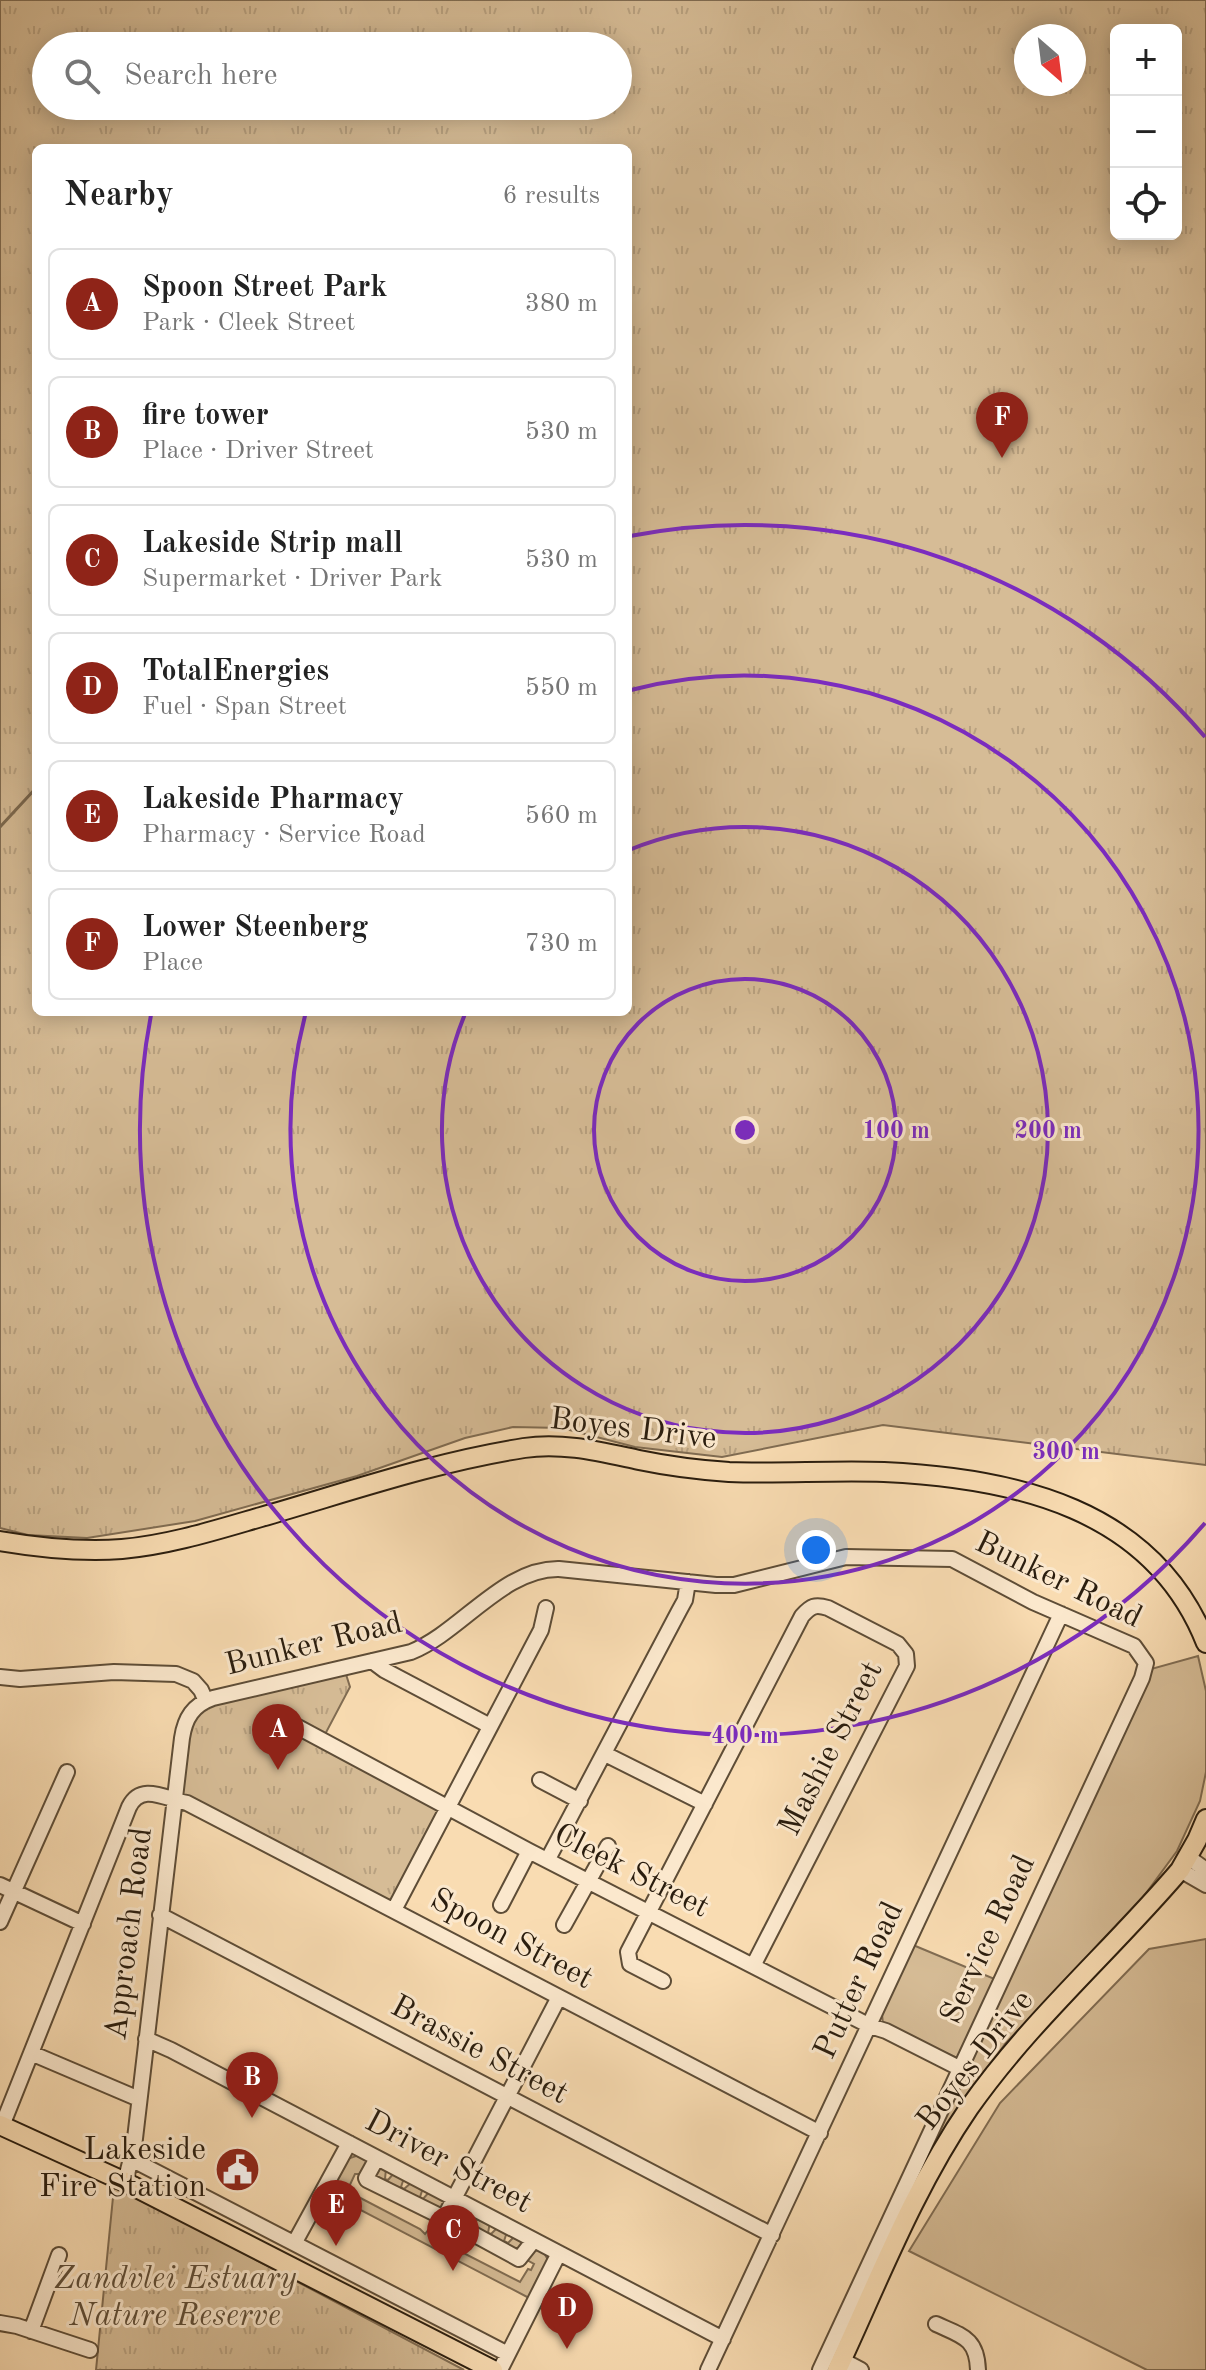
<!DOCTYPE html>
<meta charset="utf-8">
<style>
:root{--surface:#fff;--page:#f2f2f2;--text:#222;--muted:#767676;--line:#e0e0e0;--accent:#8f2418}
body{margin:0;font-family:"Old Standard TT",serif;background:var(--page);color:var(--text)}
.controls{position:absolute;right:24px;top:24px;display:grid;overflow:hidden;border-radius:12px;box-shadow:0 4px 20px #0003}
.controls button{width:72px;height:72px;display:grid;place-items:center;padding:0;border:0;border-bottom:2px solid var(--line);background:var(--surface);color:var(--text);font:40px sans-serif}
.compass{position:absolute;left:1014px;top:24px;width:72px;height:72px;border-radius:50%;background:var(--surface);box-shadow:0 4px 20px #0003;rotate:152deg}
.you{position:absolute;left:816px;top:1550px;width:28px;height:28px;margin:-20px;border:6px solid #fff;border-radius:50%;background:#1a73e8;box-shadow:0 0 0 12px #1a73e833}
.badge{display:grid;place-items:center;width:52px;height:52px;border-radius:50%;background:var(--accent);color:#fff;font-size:26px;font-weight:700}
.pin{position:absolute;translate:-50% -66px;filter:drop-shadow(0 2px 4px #0008)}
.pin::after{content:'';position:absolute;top:42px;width:28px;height:24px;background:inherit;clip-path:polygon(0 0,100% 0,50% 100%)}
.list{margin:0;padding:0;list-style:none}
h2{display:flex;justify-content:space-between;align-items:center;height:104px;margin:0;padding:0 32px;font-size:34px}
h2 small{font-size:26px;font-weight:400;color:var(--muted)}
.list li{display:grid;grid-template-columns:52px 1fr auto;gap:24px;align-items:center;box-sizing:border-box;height:112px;margin:0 16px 16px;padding:0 16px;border:2px solid var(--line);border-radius:12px}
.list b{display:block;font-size:30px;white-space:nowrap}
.list p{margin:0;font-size:26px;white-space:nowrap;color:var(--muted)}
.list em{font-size:26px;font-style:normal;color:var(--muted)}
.icon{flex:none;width:44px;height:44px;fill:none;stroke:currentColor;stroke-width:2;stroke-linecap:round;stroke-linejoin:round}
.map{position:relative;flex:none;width:1206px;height:2370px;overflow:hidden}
.search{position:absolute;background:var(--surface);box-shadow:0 4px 20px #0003;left:32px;top:32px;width:600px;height:88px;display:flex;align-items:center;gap:20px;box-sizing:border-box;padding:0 28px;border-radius:44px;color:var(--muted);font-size:30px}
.panel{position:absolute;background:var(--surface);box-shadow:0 4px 20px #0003;left:32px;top:144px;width:600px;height:872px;border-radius:12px}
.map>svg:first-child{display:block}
</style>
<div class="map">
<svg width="1206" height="2370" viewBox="0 0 1206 2370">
<defs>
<pattern id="park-tufts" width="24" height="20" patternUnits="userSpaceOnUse" patternTransform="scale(2)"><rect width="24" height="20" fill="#d6bc96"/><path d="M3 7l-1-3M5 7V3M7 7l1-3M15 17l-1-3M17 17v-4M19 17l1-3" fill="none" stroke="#b8a180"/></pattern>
</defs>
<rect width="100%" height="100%" fill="#f9dcb2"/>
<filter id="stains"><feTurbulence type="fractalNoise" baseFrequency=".0025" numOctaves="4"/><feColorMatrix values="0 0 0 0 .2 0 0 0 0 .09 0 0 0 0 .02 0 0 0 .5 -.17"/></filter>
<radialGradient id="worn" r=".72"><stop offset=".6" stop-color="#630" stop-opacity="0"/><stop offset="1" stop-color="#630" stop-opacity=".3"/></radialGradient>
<path fill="#d6bc96" stroke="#806c52" stroke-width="2" d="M 1198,1656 L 1206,1691 L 1206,1772 L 1200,1801 L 1177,1851 L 1138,1904 L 1005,2044 L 945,2129 L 899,2208 L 1151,1669 Z
M 1206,1939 L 1206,2370 L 1147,2370 L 909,2251 L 1000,2103 L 1149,1949 Z
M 913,1945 L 997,1980 L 961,2055 L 957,2058 L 883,2024 L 882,2014 Z
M 359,2155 L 371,2161 L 361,2174 L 355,2174 L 347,2191 L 420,2229 L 425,2234 L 429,2229 L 442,2236 L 440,2241 L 520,2282 L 528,2269 L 531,2270 L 534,2264 L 527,2260 L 533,2245 L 543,2251 L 548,2260 L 531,2299 L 336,2197 L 330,2207 L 328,2206 L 326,2198 L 347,2159 Z
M 377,2163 L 386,2169 L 385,2179 L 388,2180 L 394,2173 L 404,2178 L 401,2187 L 404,2189 L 412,2182 L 423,2188 L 420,2197 L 423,2199 L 430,2191 L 446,2200 L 445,2210 L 405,2196 L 405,2190 L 403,2189 L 399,2193 L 387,2185 L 388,2182 L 383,2182 L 372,2176 Z
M 458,2206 L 472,2213 L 470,2223 L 472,2225 L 480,2217 L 490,2222 L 488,2233 L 491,2234 L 498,2227 L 507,2232 L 504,2241 L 508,2243 L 515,2236 L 525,2241 L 519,2253 L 450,2219 Z"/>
<path fill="url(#park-tufts)" stroke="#806c52" stroke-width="2" fill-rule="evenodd" d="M 0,0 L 1206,0 L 1206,1465 L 883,1425 L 722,1457 L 635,1447 L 562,1428 L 513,1427 L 465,1438 L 357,1476 L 195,1521 L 87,1538 L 28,1535 L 0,1528 ZM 1116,30 L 1176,30 L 1176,234 L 1116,234 ZM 1074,36 L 1074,84 L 1026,84 L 1026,36 ZM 618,46 L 618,106 L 46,106 L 46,46 ZM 36,148 L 628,148 L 628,1012 L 36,1012 Z
M 344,1668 L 350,1687 L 322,1740 L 447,1807 L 394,1910 L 174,1800 L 194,1709 Z
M 114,2187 L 207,2234 L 464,2370 L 96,2370 Z"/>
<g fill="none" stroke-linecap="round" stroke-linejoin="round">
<path stroke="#7c694f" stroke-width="3" d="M 0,827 L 36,788"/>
<defs>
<path id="minor" d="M 372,1661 L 384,1670 L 490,1726
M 0,1677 L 20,1679 L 114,1672 L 176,1674 L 193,1681 L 201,1690 L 206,1701
M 279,1717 L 529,1851 L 870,2026 L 886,2031 L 961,2069
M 605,1754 L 705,1804
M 540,1780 L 580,1801
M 1188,1857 L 1206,1870
M 548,1859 L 679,1611 L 685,1600 L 688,1582
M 1180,1870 L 1206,1885
M 0,1885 L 83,1924
M 501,1905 L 529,1851
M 394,1910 L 541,1630 L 546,1608
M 160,1915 L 772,2235
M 0,1922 L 67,1772
M 564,1925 L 608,1846
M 663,1981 L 630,1964 L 628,1952 L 802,1616 C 811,1606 815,1604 828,1608 L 898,1644 L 906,1654 L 907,1666 L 753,1966
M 146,2039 L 171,2050 L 723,2339
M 31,2053 L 139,2099
M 2,2126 L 129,1807 C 141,1782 166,1799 187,1803 L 820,2133
M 377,2158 L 366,2178 L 367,2180 L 444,2218
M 131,2159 L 508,2354
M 125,2182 L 134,2147 L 182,1738 C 185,1718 193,1705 213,1698 L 411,1652 C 461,1632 503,1568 559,1569 L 716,1585 L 734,1585 L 846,1557 L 952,1559 L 1033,1602 L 1134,1646 L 1146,1663 L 1142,1678 L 820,2370
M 534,2240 L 519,2259 L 444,2218 L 559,1997
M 295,2242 L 349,2143
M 0,2323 L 17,2326 L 90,2350
M 936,2324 C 962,2336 977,2338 978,2370
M 31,2331 L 59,2255
M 842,2360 L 861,2370
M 500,2370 L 559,2253
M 708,2370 L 1061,1614"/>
<path id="major" d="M 0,1541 C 41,1548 81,1552 122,1549 C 169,1545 216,1530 261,1517 C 348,1492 434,1462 524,1448 C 563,1442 601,1452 639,1460 C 668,1466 699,1470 729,1472 C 780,1474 832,1470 884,1472 C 1014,1478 1153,1508 1206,1643
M 0,2125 L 125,2182 L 493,2370
M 837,2370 C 878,2282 914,2188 969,2108 C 1030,2021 1111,1951 1180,1870 L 1197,1840 L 1206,1819"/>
</defs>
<use href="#minor" stroke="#5e4d37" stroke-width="18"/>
<use href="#major" stroke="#2a1d0e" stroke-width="22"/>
<use href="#minor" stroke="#fbe8cd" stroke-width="14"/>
<use href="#major" stroke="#f9dcb2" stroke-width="18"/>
</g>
<g fill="none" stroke="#7b2cbf" stroke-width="4">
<circle cx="745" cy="1130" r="151"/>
<path d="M629 850A303 303 0 1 1 465 1014"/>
<path d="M631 690A454 454 0 1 1 306 1012"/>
<path d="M1205 1523A605 605 0 0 1 151 1015M630 536A605 605 0 0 1 1205 737"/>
</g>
<defs>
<symbol id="civic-disc" viewBox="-11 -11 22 22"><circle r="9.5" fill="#8f2418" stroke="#fbe8cd"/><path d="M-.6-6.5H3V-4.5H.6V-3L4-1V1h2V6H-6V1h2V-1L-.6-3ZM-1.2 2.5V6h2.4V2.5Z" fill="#fff"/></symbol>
</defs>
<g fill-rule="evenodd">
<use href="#civic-disc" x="212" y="2144" width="51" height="51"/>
</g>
<g text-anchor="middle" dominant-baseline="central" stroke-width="6" stroke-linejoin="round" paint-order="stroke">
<g font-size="32" fill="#2a1d0e" stroke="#fbe8cd">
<text transform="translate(633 1430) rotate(7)">Boyes Drive</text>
<text transform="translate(1058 1581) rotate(26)">Bunker Road</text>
<text transform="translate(314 1645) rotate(-14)">Bunker Road</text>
<text transform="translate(832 1749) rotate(-63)">Mashie Street</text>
<text transform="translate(631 1872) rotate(27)">Cleek Street</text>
<text transform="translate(130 1934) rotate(-83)">Approach Road</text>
<text transform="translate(511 1940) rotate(28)">Spoon Street</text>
<text transform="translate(989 1940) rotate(-65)">Service Road</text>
<text transform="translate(860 1981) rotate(-65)">Putter Road</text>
<text transform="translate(479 2051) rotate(28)">Brassie Street</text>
<text transform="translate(976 2061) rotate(-52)">Boyes Drive</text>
<text transform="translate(448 2163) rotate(28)">Driver Street</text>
</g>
<g font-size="32" fill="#2a1d0e" stroke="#fbe8cd" text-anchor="end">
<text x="206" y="2151">Lakeside<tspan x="206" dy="37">Fire Station</tspan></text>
</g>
<g font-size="32" font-style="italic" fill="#5e4d37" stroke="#fbe8cd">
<text x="175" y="2280">Zandvlei Estuary<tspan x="175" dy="37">Nature Reserve</tspan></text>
</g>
</g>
<circle cx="745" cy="1130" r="12" fill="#7b2cbf" stroke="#fbe8cd" stroke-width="4"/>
<g font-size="24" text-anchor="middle" font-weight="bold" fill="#7b2cbf" stroke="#fbe8cd" stroke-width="6" stroke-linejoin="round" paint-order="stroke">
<text x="896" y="1138">100 m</text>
<text x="1048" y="1138">200 m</text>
<text x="1066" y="1459">300 m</text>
<text x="745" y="1743">400 m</text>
</g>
<rect width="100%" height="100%" filter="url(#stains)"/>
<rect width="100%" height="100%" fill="url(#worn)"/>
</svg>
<div class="controls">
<button>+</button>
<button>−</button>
<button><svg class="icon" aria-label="locate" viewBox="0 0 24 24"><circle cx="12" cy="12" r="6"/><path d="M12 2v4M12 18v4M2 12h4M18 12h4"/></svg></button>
</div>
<svg class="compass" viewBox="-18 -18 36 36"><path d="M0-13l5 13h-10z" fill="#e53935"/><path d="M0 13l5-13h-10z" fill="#767676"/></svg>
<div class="you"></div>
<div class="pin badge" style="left:278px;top:1770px">A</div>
<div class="pin badge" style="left:252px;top:2118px">B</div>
<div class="pin badge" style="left:453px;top:2271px">C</div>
<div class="pin badge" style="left:567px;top:2349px">D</div>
<div class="pin badge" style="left:336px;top:2246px">E</div>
<div class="pin badge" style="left:1002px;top:458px">F</div>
<div class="search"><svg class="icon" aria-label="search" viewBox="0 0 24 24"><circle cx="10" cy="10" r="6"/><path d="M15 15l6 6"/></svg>Search here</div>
<section class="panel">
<h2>Nearby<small>6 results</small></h2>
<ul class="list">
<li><span class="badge">A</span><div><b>Spoon Street Park</b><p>Park · Cleek Street</p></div><em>380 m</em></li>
<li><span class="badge">B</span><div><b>fire tower</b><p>Place · Driver Street</p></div><em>530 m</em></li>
<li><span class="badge">C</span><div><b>Lakeside Strip mall</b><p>Supermarket · Driver Park</p></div><em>530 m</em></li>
<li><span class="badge">D</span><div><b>TotalEnergies</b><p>Fuel · Span Street</p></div><em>550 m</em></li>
<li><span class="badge">E</span><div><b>Lakeside Pharmacy</b><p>Pharmacy · Service Road</p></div><em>560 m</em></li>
<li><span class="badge">F</span><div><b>Lower Steenberg</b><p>Place</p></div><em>730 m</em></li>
</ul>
</section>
</div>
